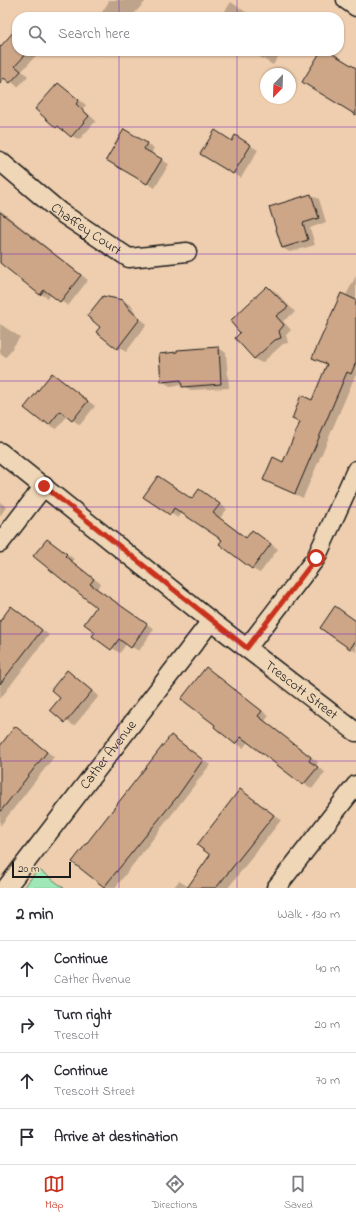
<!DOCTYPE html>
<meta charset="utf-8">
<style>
:root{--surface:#fff;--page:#f7f7f7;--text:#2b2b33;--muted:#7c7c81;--line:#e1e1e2;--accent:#c8321e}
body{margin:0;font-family:"Indie Flower",sans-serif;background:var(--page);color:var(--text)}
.compass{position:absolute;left:260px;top:68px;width:36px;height:36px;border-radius:50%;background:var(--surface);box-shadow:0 1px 3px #0004;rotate:203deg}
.scale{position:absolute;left:12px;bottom:10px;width:59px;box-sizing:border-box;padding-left:4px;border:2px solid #1c1c1c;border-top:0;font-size:11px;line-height:14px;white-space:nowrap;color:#1c1c1c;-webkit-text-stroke:3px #efd6b7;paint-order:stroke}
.stop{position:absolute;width:12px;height:12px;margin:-9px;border:3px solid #c8321e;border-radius:50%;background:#fff}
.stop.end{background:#c8321e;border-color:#fff;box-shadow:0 1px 4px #0008}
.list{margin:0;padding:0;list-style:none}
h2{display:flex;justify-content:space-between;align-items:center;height:52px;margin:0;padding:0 16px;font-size:17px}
h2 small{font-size:13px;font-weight:400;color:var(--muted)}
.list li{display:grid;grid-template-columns:26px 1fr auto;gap:12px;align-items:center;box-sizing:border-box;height:56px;padding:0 16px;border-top:1px solid var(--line)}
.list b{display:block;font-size:15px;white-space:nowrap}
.list p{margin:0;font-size:13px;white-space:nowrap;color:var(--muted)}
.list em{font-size:13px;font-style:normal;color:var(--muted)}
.icon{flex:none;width:22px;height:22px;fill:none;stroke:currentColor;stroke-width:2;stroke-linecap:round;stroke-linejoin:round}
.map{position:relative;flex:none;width:356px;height:888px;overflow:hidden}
.search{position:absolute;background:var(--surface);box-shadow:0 1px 3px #0004;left:12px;right:12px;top:12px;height:44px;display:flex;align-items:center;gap:10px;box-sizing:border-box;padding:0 14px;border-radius:16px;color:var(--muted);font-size:15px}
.sheet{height:276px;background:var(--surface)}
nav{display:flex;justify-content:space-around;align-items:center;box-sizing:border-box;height:56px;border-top:1px solid var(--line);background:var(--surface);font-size:11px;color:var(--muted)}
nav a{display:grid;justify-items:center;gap:2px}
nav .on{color:var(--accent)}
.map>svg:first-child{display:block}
</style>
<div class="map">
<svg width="356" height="888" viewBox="0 0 356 888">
<rect width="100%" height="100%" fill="#eeceae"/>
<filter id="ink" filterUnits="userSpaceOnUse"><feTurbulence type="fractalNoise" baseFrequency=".025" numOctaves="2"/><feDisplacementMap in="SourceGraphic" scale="8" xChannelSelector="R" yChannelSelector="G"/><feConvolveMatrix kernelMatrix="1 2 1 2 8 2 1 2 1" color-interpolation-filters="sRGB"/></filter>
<g filter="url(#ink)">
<path fill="#9ee7b6" stroke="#5d8269" d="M 38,869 L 64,888 L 24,888 Z"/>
<path fill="#0003" d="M 108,0 L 145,0 L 146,1 L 131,17 L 99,17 L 109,1 Z
M 231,2 L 238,7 L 254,17 L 221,17 Z
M 17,30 L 17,51 L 40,51 L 22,71 L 28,76 L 18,87 L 0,73 L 0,49 Z
M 90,51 L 99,51 L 96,55 Z
M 250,51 L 282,51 L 273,65 Z
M 58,84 L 86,105 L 83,109 L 96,121 L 79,140 L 57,127 Z
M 125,131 L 154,148 L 151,154 L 169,164 L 155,188 L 107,160 Z
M 243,141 L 258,150 L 241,178 L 201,154 L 232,142 Z
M 311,195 L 319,199 L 326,222 L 310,228 L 315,245 L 290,252 L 282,248 Z
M 0,210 L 88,280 L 68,306 L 51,294 L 48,298 L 40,294 L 0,262 Z
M 356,276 L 356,376 L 355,376 L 303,498 L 264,480 L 284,463 L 301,423 L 293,418 L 313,401 L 327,365 L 313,358 Z
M 267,287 L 275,291 L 295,312 L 283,321 L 291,330 L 286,335 L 288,343 L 283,344 L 262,363 L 254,359 L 242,333 Z
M 123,301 L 131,305 L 137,316 L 147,324 L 126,352 L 98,331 Z
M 0,324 L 20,337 L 6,357 L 0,353 Z
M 219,348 L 226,353 L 229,388 L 190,390 L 183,385 L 170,386 L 162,381 Z
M 52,374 L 95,406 L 80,425 L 67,416 L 57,429 L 43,422 Z
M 207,495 L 227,509 L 220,518 L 247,538 L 253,531 L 278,549 L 260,573 L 252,569 L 224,540 L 182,512 L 178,518 L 145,496 L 193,500 Z
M 0,502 L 6,507 L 0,516 Z
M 48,540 L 74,559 L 72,561 L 101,584 L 97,589 L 154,629 L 139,651 L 126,644 L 120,653 L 93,636 L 96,631 L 97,607 Z
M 12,607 L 49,635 L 0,699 L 0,622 Z
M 356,621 L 356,652 L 350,648 Z
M 206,668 L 269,716 L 265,721 L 318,762 L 316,766 L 325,772 L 312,789 L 248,742 L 243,748 L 215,726 Z
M 68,671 L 99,696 L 74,726 L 51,710 L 61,698 Z
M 22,732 L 54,757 L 0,826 L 0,759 Z
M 171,736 L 210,765 L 115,888 L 107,888 L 73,861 Z
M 241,791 L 281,820 L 228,888 L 173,888 L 179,881 L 189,887 L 212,855 Z"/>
<path fill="#cda688" stroke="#1c1c1c" d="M 17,28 L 17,51 L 29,51 L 15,66 L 21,71 L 10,83 L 4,78 L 0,83 L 0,47 Z
M 321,51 L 328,51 L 356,68 L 356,115 L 302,82 Z
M 58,83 L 79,100 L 76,104 L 89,116 L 71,137 L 58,126 L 56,128 L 35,109 Z
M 124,129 L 147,143 L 144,149 L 162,159 L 147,184 L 106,160 Z
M 215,130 L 232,141 L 235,135 L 251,145 L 233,174 L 200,154 Z
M 311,194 L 319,218 L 303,223 L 308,240 L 282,248 L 269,207 Z
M 0,212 L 81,275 L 60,302 L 44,290 L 40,295 L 0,263 Z
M 267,286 L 288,307 L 276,316 L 284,325 L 279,331 L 281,338 L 275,340 L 254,359 L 235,338 L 240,333 L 230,321 Z
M 341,293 L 356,300 L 356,362 L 351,374 L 347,372 L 295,494 L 263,480 L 273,457 L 283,462 L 300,422 L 292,419 L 301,395 L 312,400 L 327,364 L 312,358 Z
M 103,296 L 123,300 L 130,310 L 140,319 L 117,349 L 96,332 L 100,327 L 87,316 Z
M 219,347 L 221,384 L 182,387 L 181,380 L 161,382 L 159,354 L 177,352 L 177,350 Z
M 52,373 L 88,401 L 72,421 L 60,411 L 49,425 L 44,421 L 43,423 L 24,408 Z
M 158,476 L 192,499 L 199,489 L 220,504 L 213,513 L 246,538 L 252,530 L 271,544 L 252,569 L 219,544 L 222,540 L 174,508 L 170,515 L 143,497 Z
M 47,539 L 67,554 L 65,556 L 94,579 L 90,584 L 147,624 L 131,648 L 119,639 L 111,650 L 92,636 L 95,632 L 84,624 L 96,607 L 33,556 Z
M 11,606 L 42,630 L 0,684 L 0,621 Z
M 335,606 L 356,621 L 356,640 L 350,649 L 320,628 Z
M 206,667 L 262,711 L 258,716 L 311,757 L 309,761 L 318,767 L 303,785 L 241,737 L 235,744 L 214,727 L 215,725 L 181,699 Z
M 67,670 L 92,691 L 65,723 L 50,710 L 60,698 L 51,690 Z
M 15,726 L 47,752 L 0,812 L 0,746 Z
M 171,735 L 203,760 L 177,797 L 104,887 L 72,862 Z
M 240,789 L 274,815 L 216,888 L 187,888 L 210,855 L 197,845 Z"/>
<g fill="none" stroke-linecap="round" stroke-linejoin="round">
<defs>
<g id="minor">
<path d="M 346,0 L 356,7"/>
<path id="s1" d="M 0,161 L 60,212 L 129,258 L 187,252"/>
<path id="s2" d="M 0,452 L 211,621 L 356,732"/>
<path d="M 0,543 L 44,486"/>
<path d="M 247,648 L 316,558 L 356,470"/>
<path id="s3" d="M 6,888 L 211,621"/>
<path d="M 276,888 L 356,785"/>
</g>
</defs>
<use href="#minor" stroke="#1c1c1c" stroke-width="21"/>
<use href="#minor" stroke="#efd6b7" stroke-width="18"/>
</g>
</g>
<g fill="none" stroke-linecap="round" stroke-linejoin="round" filter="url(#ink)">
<path stroke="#c8321e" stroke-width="5" d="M 44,486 L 247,648 L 316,558"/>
</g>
<path fill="none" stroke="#7b2cbf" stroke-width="1" stroke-opacity="0.55" d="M 119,0 L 119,17M 237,0 L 237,17M 119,51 L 119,888M 237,51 L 237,888M 0,127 L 356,127M 0,254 L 356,254M 0,381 L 356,381M 0,507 L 356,507M 0,634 L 356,634M 0,761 L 356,761"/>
<g text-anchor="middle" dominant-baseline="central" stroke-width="3.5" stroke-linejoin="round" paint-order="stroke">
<g font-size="14" fill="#1c1c1c" stroke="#efd6b7">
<text stroke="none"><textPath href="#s1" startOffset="110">Chaffey Court</textPath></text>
<text stroke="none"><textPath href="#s2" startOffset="384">Trescott Street</textPath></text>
<text stroke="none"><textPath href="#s3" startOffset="168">Cather Avenue</textPath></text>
</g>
</g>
</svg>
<svg class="compass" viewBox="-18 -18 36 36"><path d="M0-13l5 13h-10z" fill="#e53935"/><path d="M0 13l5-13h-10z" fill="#7c7c81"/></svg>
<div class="scale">20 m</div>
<div class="stop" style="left:316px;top:558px"></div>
<div class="stop end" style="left:44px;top:486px"></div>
<div class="search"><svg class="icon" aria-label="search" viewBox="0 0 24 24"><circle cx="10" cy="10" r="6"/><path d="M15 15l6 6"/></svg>Search here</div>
</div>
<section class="sheet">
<h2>2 min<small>Walk · 130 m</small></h2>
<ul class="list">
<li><svg class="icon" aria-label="ahead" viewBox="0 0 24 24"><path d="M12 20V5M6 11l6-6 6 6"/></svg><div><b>Continue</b><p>Cather Avenue</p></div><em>40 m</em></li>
<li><svg class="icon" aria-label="right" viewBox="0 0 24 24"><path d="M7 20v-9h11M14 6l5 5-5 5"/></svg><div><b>Turn right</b><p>Trescott</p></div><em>20 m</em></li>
<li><svg class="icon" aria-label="ahead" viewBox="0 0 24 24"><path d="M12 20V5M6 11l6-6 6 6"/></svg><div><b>Continue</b><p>Trescott Street</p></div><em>70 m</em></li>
<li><svg class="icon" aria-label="arrive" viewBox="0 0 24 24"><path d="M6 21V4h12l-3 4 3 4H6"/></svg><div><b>Arrive at destination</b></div></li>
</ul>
</section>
<nav>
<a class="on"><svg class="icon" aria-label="map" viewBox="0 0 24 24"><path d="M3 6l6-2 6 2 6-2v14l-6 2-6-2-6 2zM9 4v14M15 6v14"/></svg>Map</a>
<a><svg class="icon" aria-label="directions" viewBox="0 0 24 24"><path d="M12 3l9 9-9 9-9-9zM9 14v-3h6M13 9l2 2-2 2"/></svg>Directions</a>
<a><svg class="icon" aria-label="saved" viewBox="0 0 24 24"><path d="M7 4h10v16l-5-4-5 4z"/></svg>Saved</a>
</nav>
